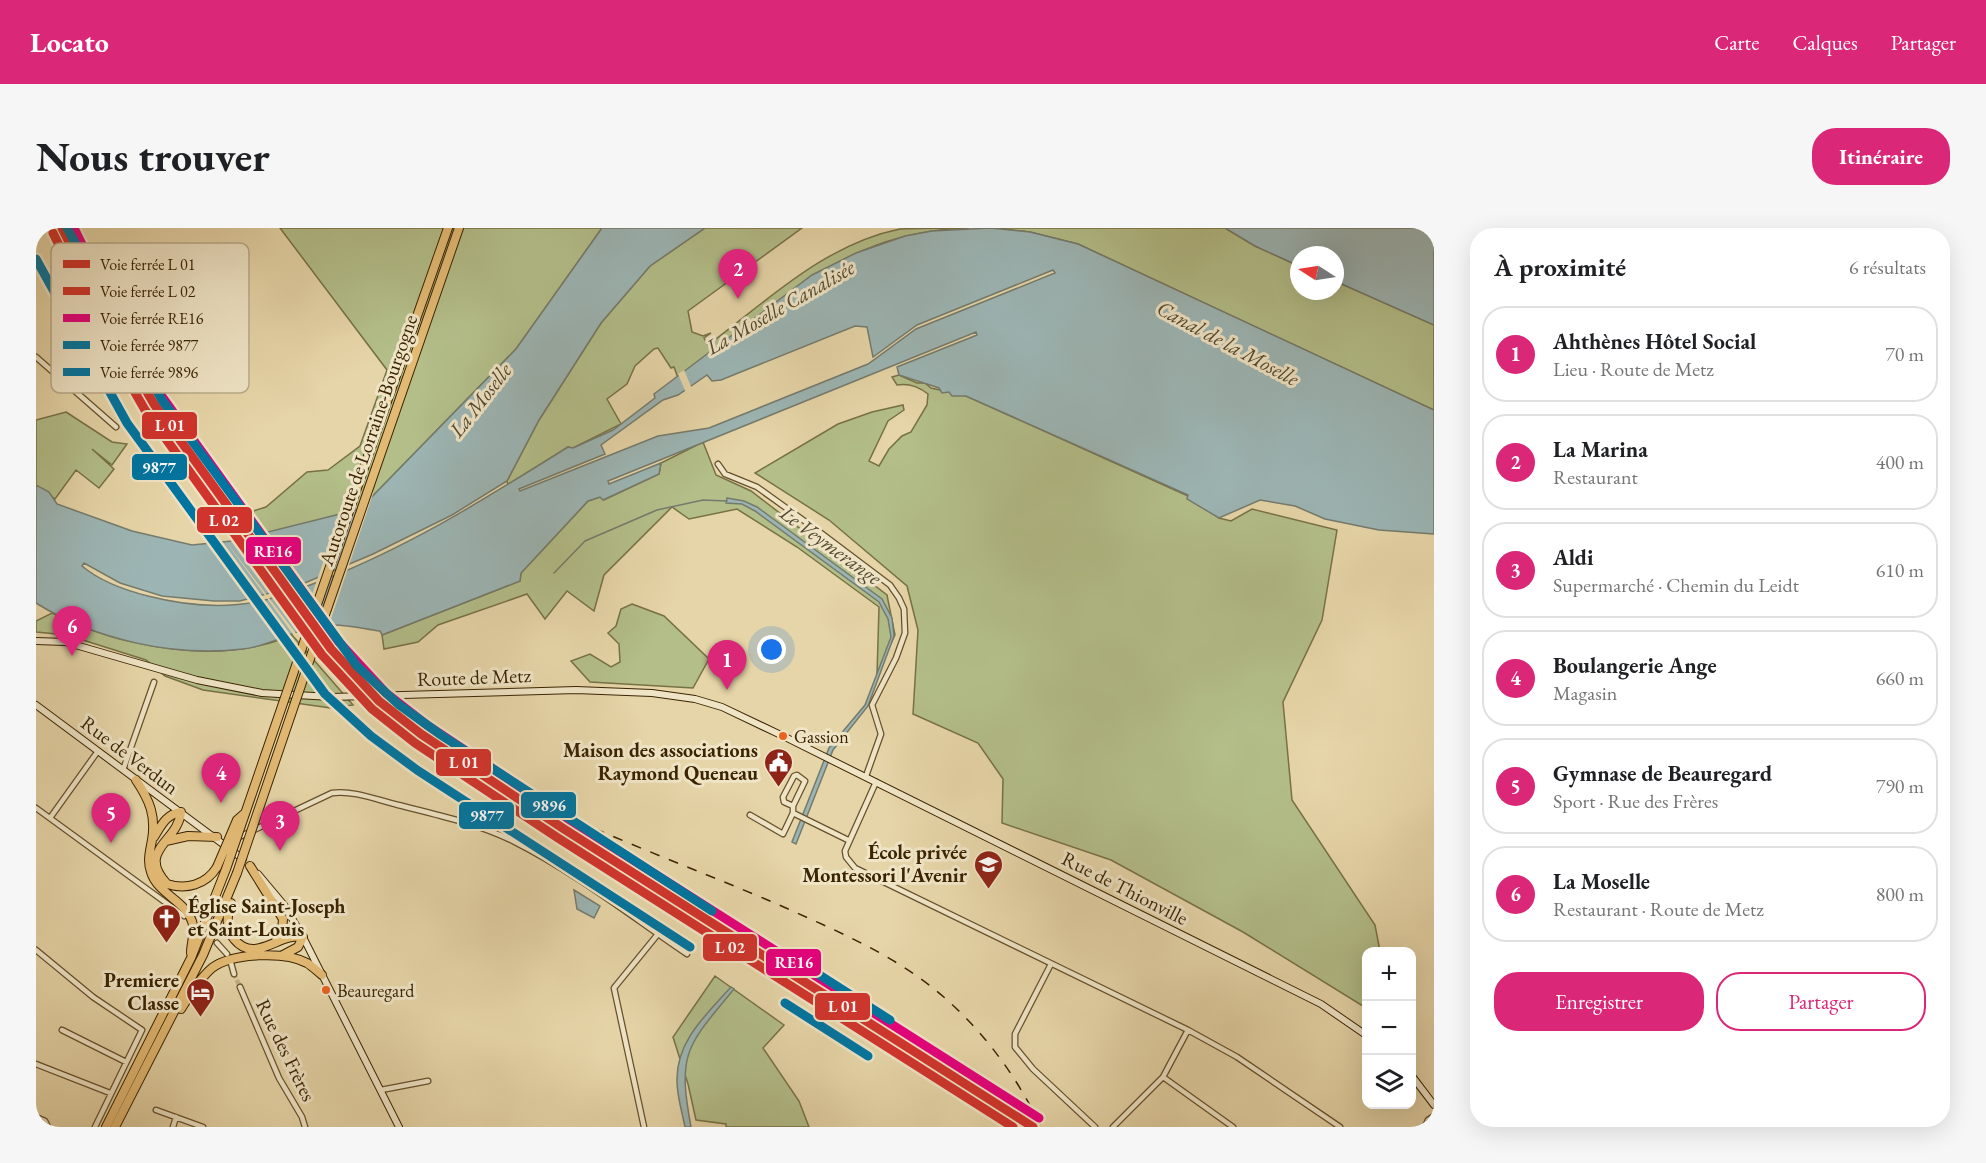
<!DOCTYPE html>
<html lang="fr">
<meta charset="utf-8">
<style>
:root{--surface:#fff;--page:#f6f6f6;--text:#202124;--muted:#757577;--line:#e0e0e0;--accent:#db2777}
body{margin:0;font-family:"EB Garamond",serif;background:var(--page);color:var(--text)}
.controls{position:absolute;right:18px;bottom:18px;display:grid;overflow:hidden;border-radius:12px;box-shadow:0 6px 24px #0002}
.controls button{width:54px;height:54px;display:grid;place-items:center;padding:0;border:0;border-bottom:2px solid var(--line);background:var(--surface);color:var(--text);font:30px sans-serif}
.compass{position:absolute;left:1254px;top:18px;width:54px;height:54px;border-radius:50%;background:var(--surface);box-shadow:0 6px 24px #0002;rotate:282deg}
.you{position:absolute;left:736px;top:422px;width:21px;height:21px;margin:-15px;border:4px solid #fff;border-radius:50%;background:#1a73e8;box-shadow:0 0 0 9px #1a73e833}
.badge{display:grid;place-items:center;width:39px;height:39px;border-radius:50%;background:var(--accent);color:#fff;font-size:20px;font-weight:700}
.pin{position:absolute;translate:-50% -50px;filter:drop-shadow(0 2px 3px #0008)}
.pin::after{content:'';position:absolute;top:32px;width:21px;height:18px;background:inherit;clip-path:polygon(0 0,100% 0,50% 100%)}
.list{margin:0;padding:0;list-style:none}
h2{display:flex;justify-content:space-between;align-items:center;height:78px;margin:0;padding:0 24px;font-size:26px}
h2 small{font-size:20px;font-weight:400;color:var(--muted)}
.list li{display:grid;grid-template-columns:39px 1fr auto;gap:18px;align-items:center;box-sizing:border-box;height:96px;margin:0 12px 12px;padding:0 12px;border:2px solid var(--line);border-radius:24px}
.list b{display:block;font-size:22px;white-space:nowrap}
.list p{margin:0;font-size:20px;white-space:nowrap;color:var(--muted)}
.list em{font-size:20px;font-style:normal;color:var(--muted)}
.actions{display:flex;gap:12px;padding:18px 24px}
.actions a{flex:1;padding:14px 0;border:2px solid var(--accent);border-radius:24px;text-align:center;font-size:21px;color:var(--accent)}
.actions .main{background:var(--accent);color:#fff}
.icon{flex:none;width:33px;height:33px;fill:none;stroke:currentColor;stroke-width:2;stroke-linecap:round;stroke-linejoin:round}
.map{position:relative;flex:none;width:1398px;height:899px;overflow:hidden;border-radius:24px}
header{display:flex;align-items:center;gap:36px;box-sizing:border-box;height:84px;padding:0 30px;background:var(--accent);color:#fff}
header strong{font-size:28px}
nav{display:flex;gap:33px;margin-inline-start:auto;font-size:21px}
.intro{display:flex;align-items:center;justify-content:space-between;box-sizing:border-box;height:144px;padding:0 36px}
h1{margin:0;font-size:42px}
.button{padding:15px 27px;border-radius:24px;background:var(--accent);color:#fff;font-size:21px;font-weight:700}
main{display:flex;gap:36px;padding:0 36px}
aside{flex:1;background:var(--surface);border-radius:24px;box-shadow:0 6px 24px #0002}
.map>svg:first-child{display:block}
</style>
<header>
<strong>Locato</strong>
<nav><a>Carte</a><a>Calques</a><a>Partager</a></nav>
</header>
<div class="intro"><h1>Nous trouver</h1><a class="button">Itinéraire</a></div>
<main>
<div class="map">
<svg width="1398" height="899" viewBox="0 0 1398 899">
<rect width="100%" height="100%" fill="#e6d5a8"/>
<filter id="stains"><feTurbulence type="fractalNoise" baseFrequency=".00333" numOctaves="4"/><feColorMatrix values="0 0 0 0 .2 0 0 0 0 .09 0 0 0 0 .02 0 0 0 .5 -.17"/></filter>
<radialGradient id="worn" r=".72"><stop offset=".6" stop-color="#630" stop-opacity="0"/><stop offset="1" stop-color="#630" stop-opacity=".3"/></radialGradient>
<path fill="#b3be89" stroke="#777146" stroke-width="1.5" d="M 244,0 L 566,0 L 480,121 L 324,281 L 227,307 L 214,284 L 230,279 L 271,244 L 292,242 L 324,218 L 351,142 Z
M 669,0 L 766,0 L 652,83 L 656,104 L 667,108 L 675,105 L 668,110 L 672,117 C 731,73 789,16 864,1 C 885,0 911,0 933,0 C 801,3 741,82 642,150 L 638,139 L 635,140 L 622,120 L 618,121 L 599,138 L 591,156 L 571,171 L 585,196 L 537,220 L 532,219 L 472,257 L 471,253 L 503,192 L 565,95 L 614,38 Z
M 954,0 L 1189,0 L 1219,18 L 1263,38 L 1263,63 L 1299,63 L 1299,53 L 1398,97 L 1398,182 L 1042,16 L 994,4 Z
M 863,147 L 881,155 L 889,155 L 895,160 L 930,168 L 1152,268 L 1183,290 L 1195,293 L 1216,281 L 1301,302 L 1286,392 L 1247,474 L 1256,572 L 1339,697 L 1344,723 L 1330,724 L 1330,780 L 1207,704 L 1075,632 L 966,595 L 967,551 L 942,515 L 877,486 L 882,402 L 871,358 L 793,292 L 719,245 L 802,196 L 836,184 L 867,177 L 868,182 L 852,193 L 833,233 L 843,238 L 853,221 L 866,208 L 875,204 L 891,177 L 892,166 C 882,158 873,155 861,157 L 856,149 Z
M 30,184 L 76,214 L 91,216 L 76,237 L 56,221 L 78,241 L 63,260 L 40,242 L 19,271 L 0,257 L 0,192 Z
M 667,214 L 680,247 L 715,263 L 851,367 L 859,407 L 841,446 L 843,379 L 761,319 L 701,281 L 653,291 L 636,279 L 568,347 L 558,383 L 531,363 L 509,391 L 491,366 L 402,397 L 382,414 L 348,421 L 346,407 L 484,353 L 485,345 L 552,273 L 564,269 L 568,272 L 623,246 L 625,235 Z
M 596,376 L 628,388 L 673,431 L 657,460 L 554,454 L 535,433 L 554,426 L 575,439 L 584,434 L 583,416 L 572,405 L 580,398 L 585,381 Z
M 16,385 C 86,419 182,439 256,407 L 317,477 L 295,480 L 167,462 L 129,448 L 110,432 L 31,407 L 0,404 L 0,393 Z
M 679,748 L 748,797 L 727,820 L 763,873 L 773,899 L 690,899 L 690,896 L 660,892 L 652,856 L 637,809 Z"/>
<path fill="#9cb5b4" stroke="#757b6d" stroke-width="1.5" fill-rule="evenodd" d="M 566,0 L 669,0 L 614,38 L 565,95 L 503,192 L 471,253 L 416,287 L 337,326 L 264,357 L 204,373 L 178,373 L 126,368 L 84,355 L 48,335 L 46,338 C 65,354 88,362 112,368 C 147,377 188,381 225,373 C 251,367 277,356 302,346 C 384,312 457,266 532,219 L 537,220 L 577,202 L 619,170 L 618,166 L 776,47 L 820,25 L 869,8 L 896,3 L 954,0 L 994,4 L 1042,16 L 1398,182 L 1398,306 L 1343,302 L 1289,291 L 1259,278 L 1224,272 L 1183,290 L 1151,271 L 1152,267 L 930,168 L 916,168 L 913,164 L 906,165 L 903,160 L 863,147 L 861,139 L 941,107 L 940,104 L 572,253 L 573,256 L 625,235 L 623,246 L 567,272 L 564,269 L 552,273 L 485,345 L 484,353 L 346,407 L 344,403 C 328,401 311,396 294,397 C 264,397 237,418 207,421 C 138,429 59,412 0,375 L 0,257 L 13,264 L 21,276 L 96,303 L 156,317 L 196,313 L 324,281 L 480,121 ZM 1017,42 L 1019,45 L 880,101 L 832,136 L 673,200 L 622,208 L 484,263 L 483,261 L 569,226 L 565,217 L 627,172 L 642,167 L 671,147 L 676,153 L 685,152 L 819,98 L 831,99 L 837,129 L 881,97 Z
M 1189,0 L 1398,0 L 1398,97 L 1299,53 L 1299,27 L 1263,27 L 1263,38 L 1219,18 Z
M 691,270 L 708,273 L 721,279 L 846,371 L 856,390 L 858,408 L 832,478 L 797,522 L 760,616 L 756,614 L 793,520 L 829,477 L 855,409 L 852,391 L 843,374 L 719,283 L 706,276 L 690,275 Z
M 538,662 L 564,678 L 558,690 L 541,681 Z
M 695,759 L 698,761 C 651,818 641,824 655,899 L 649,899 C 646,884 641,868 641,853 C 640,813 670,787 695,759 Z"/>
<path fill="#e6d5a8" d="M 648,142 L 656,161 L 650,165 L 642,146 Z
M 338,263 L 293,397 L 291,400 L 259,409 L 188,311 L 262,408 L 264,403 L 197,310 L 224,304 L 274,372 L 305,283 L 320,279 L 283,384 L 285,386 L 323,279 Z"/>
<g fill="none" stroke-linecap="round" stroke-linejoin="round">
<path stroke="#757b6d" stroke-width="1.5" d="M 518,345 L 549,313 L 621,282 L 667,272 L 691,273"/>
<path stroke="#c4b287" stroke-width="4.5" stroke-dasharray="4.5 2" stroke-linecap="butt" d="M 198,746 L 204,759"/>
<defs>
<path id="street" d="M 0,129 L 80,199
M 682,236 L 689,246 L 721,259 L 781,302 L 854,357 L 863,370 L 868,381 L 869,405 L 860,430 L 836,477 L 845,506 L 830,548
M 87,542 L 118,454
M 840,554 L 809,623 L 810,629 L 819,640 L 1152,802 L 1201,829 L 1304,899
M 757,578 L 748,574 L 747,569 L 758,548 L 761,547 L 769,553 L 757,578 L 757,585
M 0,580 L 148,688
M 714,587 L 747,606 L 757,585 L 812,612
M 14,590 L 62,523
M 201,610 L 296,565 C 318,562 341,572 362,577 C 402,587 443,596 479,614 C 540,645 595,688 651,726
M 181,715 L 191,726
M 0,722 L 57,769 L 106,802 L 59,899
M 195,735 L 198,746
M 1015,736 L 979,806 L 979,819 L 997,841 L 1059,899
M 204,759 L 243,850 L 266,889 L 269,899
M 26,802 L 90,834
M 0,836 L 74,865
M 1127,849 L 1197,899
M 345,862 L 392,853
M 120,882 L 167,899
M 0,889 L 9,893 L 12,899
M 137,899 L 140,889
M 608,899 L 578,760 L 622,706
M 1077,899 L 1127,849 L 1152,802
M 1389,899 L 1392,892 L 1398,888"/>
<path id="secondary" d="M 0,413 L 29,414 L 161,452 L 226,465 L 295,469 L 540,462 L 616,465 L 659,471 L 686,479 L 747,508 L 1285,776 L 1330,807
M 0,477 L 207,631
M 222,646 L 248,677 L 267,709 L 363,899
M 1376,848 L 1398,877"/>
<path id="highway" d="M 341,202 L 412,0
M 291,381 L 423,0
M 100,552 C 114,573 120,588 116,612 C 114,623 111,633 115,644 C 122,667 152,673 157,697 C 159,706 155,715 155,725
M 118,609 C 125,598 130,586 145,584 C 142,614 100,622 131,656 C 150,662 170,657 181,639
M 130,613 L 152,608 L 181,609
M 214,638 L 247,691 L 246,702 L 240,713
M 195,675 C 191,687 189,701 198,711 C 219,737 243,704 267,709 L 262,719 L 247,727
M 145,781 C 154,767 163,751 176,740 C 196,725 249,723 271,735 C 276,738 281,743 286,747
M 70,899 L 155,730 L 190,641
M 79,899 L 167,727 L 201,645"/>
</defs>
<use href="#street" stroke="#66502c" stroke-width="7"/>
<use href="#secondary" stroke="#3b2402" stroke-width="8"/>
<use href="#highway" stroke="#3b2402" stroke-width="10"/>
<use href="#street" stroke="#efe4c6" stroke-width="4.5"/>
<use href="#secondary" stroke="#efe4c6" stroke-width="6"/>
<use href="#highway" stroke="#e3ba74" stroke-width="8"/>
<path stroke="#3b2402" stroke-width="1.5" stroke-dasharray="10 10" stroke-linecap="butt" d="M 417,527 C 518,592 641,632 750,680 C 801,703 853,725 897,760 C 943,797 980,846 1005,899"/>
<defs>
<path id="highway-bridge" d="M 181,639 L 201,592 L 209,585
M 190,641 L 341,202
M 201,645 L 291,381"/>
</defs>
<use href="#highway-bridge" stroke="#3b2402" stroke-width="10" stroke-linecap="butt"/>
<use href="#highway-bridge" stroke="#e3ba74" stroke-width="8"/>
<defs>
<path id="rail-1" d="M 26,0 L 86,121 L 118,176 L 295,421 L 343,473 L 385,506 L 528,601 L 997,899"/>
<path id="rail-2" d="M 17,5 L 77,126 L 109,182 L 286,427 L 336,481 L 379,515 L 522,610 L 977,899"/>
<path id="rail-3" d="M 38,0 L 95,116 L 127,170 L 303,414 L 350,465 L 391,497 L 534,592 L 1003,890"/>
<path id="rail-4" d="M 0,31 L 91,195 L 289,466 L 335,508 L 381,542 L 654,719
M 749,775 L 832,828"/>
<path id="rail-5" d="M 31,0 L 126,172 L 321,438 L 362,476 L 405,507 L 676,683
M 771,739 L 854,792"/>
</defs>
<use href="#rail-1" stroke="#efe4c6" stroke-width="14"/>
<use href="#rail-2" stroke="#efe4c6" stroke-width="14"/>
<use href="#rail-3" stroke="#efe4c6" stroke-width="14"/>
<use href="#rail-4" stroke="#efe4c6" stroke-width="14"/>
<use href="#rail-5" stroke="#efe4c6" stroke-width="14"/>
<use href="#rail-1" stroke="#d1342d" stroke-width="9"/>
<use href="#rail-2" stroke="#d1342d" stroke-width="9"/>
<use href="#rail-3" stroke="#e5007d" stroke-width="9"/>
<use href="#rail-4" stroke="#0075a1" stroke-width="9"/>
<use href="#rail-5" stroke="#0075a1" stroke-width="9"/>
</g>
<defs>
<symbol id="civic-pin" viewBox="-11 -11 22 30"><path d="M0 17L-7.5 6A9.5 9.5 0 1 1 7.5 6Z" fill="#8f2418" stroke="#efe4c6"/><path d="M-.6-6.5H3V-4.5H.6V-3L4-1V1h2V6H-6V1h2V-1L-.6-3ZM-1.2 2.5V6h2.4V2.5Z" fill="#fff"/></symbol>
<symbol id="school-pin" viewBox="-11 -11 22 30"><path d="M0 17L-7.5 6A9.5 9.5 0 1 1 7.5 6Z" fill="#8f2418" stroke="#efe4c6"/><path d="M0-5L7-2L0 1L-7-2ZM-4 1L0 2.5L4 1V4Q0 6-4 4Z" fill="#fff"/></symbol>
<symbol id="church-pin" viewBox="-11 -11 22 30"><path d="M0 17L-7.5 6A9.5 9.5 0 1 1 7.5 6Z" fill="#8f2418" stroke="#efe4c6"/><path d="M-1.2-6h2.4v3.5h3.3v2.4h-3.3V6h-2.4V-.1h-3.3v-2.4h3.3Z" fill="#fff"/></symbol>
<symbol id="hotel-pin" viewBox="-11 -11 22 30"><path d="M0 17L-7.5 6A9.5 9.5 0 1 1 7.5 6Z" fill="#8f2418" stroke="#efe4c6"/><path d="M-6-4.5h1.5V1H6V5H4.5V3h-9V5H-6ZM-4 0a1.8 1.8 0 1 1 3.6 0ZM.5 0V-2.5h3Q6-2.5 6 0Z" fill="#fff"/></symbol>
</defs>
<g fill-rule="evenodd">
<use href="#civic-pin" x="726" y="518" width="33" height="45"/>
<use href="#school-pin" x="936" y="620" width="33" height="45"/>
<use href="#church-pin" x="114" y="674" width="33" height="45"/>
<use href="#hotel-pin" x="148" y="748" width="33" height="45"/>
</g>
<g fill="#e96220" stroke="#efe4c6" stroke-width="2">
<circle cx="747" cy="508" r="5"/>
<circle cx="290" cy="762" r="5"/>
</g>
<g text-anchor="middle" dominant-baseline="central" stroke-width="6" stroke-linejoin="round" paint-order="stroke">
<g font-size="18" fill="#3b2402" stroke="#efe4c6" text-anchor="start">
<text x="758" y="508">Gassion</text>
<text x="301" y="762">Beauregard</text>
</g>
<g font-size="20" fill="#3b2402" stroke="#efe4c6">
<text transform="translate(332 212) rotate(-71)">Autoroute de Lorraine-Bourgogne</text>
<text transform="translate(438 449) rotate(-2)">Route de Metz</text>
<text transform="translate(94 527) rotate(37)">Rue de Verdun</text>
<text transform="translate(1089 660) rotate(27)">Rue de Thionville</text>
<text transform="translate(250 822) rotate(64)">Rue des Frères</text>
</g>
<g font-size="20" font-weight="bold" fill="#3b2402" stroke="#efe4c6" text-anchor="end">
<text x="722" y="522">Maison des associations<tspan x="722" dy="23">Raymond Queneau</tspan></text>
<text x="931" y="624">École privée<tspan x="931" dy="23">Montessori l'Avenir</tspan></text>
<text x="152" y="678" text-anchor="start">Église Saint-Joseph<tspan x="152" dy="23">et Saint-Louis</tspan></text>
<text x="143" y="752">Premiere<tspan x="143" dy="23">Classe</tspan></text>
</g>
<g font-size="21" font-style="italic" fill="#53482e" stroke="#efe4c6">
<text transform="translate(744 79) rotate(-30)">La Moselle Canalisée</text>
<text transform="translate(1192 115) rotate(28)">Canal de la Moselle</text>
<text transform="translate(444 172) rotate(-52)">La Moselle</text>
<text transform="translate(795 317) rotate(36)">Le Veymerange</text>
</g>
</g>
<rect x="15" y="15" width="198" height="150" rx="9" fill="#efe4c6" stroke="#b9aa8b" stroke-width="1.5"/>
<rect x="27" y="32" width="27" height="8" fill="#d1342d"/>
<rect x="27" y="59" width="27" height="8" fill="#d1342d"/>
<rect x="27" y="86" width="27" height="8" fill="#e5007d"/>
<rect x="27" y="113" width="27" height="8" fill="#0075a1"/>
<rect x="27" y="140" width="27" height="8" fill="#0075a1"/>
<g font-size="16" fill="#3b2402">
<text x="64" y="42">Voie ferrée L 01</text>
<text x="64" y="69">Voie ferrée L 02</text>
<text x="64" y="96">Voie ferrée RE16</text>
<text x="64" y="123">Voie ferrée 9877</text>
<text x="64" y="150">Voie ferrée 9896</text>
</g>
<g stroke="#efe4c6" stroke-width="2">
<rect x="105" y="183" width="57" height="29" rx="6" fill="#d1342d"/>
<rect x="95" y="225" width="57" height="28" rx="6" fill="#0075a1"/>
<rect x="160" y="278" width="57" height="28" rx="6" fill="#d1342d"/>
<rect x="209" y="308" width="57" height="29" rx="6" fill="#e5007d"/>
<rect x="399" y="520" width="57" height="29" rx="6" fill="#d1342d"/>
<rect x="484" y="563" width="57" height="28" rx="6" fill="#0075a1"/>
<rect x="422" y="573" width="57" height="29" rx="6" fill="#0075a1"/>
<rect x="666" y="705" width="56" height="29" rx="6" fill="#d1342d"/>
<rect x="729" y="720" width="57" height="29" rx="6" fill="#e5007d"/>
<rect x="778" y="764" width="57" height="29" rx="6" fill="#d1342d"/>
</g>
<g font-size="16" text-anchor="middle" font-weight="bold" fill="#fff">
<text x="134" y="203">L 01</text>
<text x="123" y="245">9877</text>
<text x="188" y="298">L 02</text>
<text x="237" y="329">RE16</text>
<text x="428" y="540">L 01</text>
<text x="513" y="583">9896</text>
<text x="451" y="593">9877</text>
<text x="694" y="725">L 02</text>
<text x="758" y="740">RE16</text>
<text x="807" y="784">L 01</text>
</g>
<rect width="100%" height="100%" filter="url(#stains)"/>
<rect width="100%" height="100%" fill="url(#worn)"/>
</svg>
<div class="controls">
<button>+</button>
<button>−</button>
<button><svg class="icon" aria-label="layers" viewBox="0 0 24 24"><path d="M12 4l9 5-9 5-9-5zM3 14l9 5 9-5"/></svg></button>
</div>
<svg class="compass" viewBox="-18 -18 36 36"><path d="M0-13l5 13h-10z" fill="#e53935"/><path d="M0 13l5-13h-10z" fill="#757577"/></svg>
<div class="you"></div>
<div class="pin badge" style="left:691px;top:462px">1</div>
<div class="pin badge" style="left:702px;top:71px">2</div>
<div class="pin badge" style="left:244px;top:623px">3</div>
<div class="pin badge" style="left:185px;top:575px">4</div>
<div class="pin badge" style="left:75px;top:615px">5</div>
<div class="pin badge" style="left:36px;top:428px">6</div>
</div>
<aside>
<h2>À proximité<small>6 résultats</small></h2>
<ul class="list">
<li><span class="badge">1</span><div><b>Ahthènes Hôtel Social</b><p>Lieu · Route de Metz</p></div><em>70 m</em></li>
<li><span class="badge">2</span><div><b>La Marina</b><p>Restaurant</p></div><em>400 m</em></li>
<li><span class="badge">3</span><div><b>Aldi</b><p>Supermarché · Chemin du Leidt</p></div><em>610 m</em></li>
<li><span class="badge">4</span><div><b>Boulangerie Ange</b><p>Magasin</p></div><em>660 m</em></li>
<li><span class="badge">5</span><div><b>Gymnase de Beauregard</b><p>Sport · Rue des Frères</p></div><em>790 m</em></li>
<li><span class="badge">6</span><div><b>La Moselle</b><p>Restaurant · Route de Metz</p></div><em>800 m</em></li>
</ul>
<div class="actions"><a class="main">Enregistrer</a><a>Partager</a></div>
</aside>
</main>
